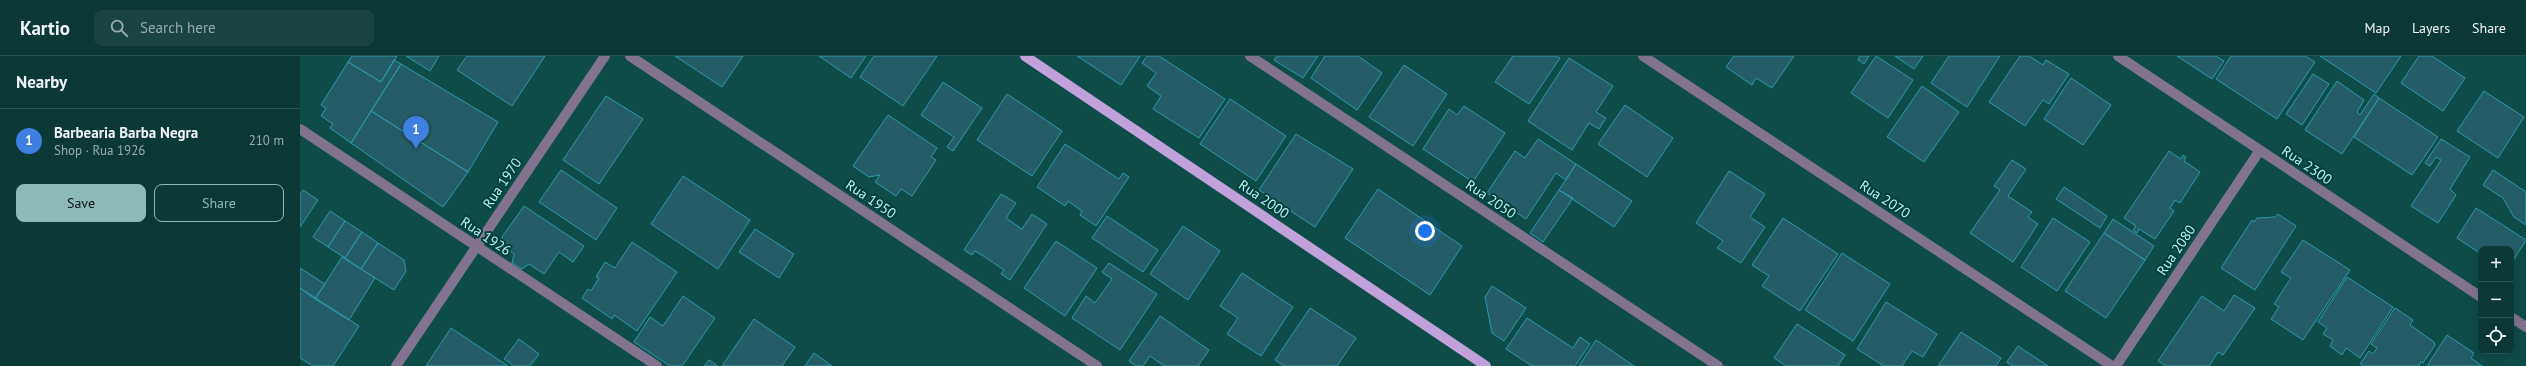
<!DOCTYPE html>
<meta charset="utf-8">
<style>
:root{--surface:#0a3936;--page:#184442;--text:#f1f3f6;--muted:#99acad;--line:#2a5351;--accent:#8bbbb9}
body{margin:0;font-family:"PT Sans",sans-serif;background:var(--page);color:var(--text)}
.controls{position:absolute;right:12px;bottom:12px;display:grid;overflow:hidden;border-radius:8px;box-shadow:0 4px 16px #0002}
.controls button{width:36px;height:36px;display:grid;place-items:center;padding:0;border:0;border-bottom:1px solid var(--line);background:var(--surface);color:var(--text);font:20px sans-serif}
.you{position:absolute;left:1125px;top:175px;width:14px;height:14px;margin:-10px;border:3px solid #fff;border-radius:50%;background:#1a73e8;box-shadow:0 0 0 6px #1a73e833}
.badge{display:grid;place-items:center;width:26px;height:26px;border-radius:50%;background:var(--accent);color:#fff;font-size:13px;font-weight:700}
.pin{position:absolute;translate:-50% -33px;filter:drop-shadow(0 1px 2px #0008)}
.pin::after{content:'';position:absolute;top:21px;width:14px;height:12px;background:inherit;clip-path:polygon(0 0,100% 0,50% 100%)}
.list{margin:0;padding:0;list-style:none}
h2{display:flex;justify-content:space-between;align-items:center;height:52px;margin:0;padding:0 16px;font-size:17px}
h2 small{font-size:13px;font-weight:400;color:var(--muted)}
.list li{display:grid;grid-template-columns:26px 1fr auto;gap:12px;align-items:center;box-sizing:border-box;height:64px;padding:0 16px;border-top:1px solid var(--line)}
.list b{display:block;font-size:15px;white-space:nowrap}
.list p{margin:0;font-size:13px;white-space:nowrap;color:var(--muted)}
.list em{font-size:13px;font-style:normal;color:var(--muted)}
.actions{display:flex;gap:8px;padding:12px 16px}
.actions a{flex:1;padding:9px 0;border:1px solid var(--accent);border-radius:8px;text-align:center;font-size:14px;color:var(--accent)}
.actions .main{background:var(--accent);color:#111}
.icon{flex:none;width:22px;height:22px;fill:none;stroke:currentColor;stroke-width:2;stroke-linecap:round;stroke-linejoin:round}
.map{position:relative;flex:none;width:2226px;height:310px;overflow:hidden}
header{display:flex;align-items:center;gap:24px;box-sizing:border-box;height:56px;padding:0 20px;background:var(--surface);border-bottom:1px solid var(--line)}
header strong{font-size:19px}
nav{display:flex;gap:22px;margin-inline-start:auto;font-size:14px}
.search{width:280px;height:36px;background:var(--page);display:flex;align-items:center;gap:10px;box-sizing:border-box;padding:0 14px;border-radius:8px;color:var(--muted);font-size:15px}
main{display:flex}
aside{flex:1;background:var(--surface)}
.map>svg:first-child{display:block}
</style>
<header>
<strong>Kartio</strong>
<div class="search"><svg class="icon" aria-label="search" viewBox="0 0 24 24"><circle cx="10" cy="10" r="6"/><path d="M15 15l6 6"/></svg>Search here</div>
<nav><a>Map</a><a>Layers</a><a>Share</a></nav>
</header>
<main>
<aside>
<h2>Nearby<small></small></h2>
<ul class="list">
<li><span class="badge" style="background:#3f7fe0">1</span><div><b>Barbearia Barba Negra</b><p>Shop · Rua 1926</p></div><em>210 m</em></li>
</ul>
<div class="actions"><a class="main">Save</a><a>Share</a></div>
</aside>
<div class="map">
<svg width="2226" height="310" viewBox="0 0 2226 310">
<rect width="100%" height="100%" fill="#0e4c48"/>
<path fill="#255d66" stroke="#2b9cad" d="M 52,0 L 97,0 L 81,26 L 48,6 Z
M 106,0 L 139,0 L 130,15 Z
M 167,0 L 245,0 L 212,50 L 157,14 Z
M 375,0 L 443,0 L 422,31 Z
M 519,0 L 566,0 L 551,22 Z
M 574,0 L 637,0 L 603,50 L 560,21 Z
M 777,0 L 840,0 L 821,29 Z
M 847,0 L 859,0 L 925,43 L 899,82 L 853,53 L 861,40 L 847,30 L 856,17 L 842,7 Z
M 977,0 L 1018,0 L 1003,22 L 974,4 Z
M 1025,0 L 1058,0 L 1082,17 L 1057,54 L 1011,22 Z
M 1213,0 L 1256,0 L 1260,2 L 1229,48 L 1195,26 Z
M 1434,0 L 1494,0 L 1472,32 L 1456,22 L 1452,29 L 1426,11 Z
M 1560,0 L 1569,0 L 1564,8 L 1558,4 Z
M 1576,0 L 1613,24 L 1588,62 L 1551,37 Z
M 1595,0 L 1623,0 L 1614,13 Z
M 1649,0 L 1700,0 L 1667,51 L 1631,27 Z
M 1720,0 L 1729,0 L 1743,9 L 1746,4 L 1769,18 L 1749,48 L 1743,44 L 1725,70 L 1689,46 Z
M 1877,0 L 1916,0 L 1924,5 L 1912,23 Z
M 1931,0 L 2005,0 L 2015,6 L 1977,63 L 1916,23 Z
M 2020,0 L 2101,0 L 2076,37 Z
M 2119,0 L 2132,0 L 2165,22 L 2143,55 L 2101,27 Z
M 1269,2 L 1313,30 L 1296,56 L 1306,62 L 1299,73 L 1289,67 L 1272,94 L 1228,65 Z
M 94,4 L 101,8 L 51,87 L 30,72 L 33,68 L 21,60 L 26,52 L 21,49 L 48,6 L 81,26 Z
M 101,8 L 198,66 L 168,116 L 71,55 Z
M 1104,9 L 1147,38 L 1113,90 L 1069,61 Z
M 2013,18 L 2029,28 L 2002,69 L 1986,58 Z
M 1771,22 L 1811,49 L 1783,89 L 1744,63 Z
M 2037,25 L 2064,44 L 2057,56 L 2060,59 L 2074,38 L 2079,42 L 2042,98 L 2005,74 Z
M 643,26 L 682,52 L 653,95 L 647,91 L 654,81 L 621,59 Z
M 1622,30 L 1659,56 L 1624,106 L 1587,81 Z
M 2184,35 L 2224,61 L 2198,102 L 2157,75 Z
M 707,38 L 762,75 L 732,120 L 677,84 Z
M 306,40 L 343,63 L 299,128 L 263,104 Z
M 2079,42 L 2138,81 L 2112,119 L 2054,81 Z
M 930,43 L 986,80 L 956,125 L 900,88 Z
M 1325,49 L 1373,82 L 1347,121 L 1298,88 Z
M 1164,50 L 1205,77 L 1173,126 L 1123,93 L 1149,53 L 1157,59 Z
M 71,55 L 168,116 L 143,151 L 51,87 Z
M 588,59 L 637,92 L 631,101 L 636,104 L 612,140 L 601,133 L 596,140 L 575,126 L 580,119 L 569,121 L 553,110 Z
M 996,78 L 1053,113 L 1015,171 L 959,134 Z
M 1238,83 L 1276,108 L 1266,124 L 1256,117 L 1226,163 L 1187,137 L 1215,95 L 1225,102 Z
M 2141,83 L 2170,101 L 2150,133 L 2156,139 L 2138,167 L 2111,150 L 2141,104 L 2136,101 L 2130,110 L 2125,107 Z
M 765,88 L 819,123 L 823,117 L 829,121 L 796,170 L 780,159 L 782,155 L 768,145 L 765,150 L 737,131 Z
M 1869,95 L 1881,103 L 1883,99 L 1886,101 L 1884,105 L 1900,116 L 1880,147 L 1875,144 L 1870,152 L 1874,155 L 1855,183 L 1839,173 L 1837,177 L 1833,174 L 1836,170 L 1824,162 Z
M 1712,104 L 1726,113 L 1708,140 L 1732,156 L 1728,161 L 1738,168 L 1713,206 L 1670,177 L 1700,134 L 1694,130 Z
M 1276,108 L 1332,145 L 1314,171 L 1259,134 Z
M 261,114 L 317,152 L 296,184 L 239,146 Z
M 2193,114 L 2226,136 L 2226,169 L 2214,161 L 2203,142 L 2183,129 Z
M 1429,115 L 1465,138 L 1450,161 L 1465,171 L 1441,207 L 1417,192 L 1423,185 L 1396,167 Z
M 383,120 L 450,164 L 418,213 L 351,168 Z
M 1764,131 L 1807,160 L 1800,172 L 1756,143 Z
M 1078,133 L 1162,190 L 1130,239 L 1045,182 Z
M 3,134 L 18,144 L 0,171 L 0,138 Z
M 1259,134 L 1273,142 L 1243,186 L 1230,177 Z
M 701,138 L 716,147 L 706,162 L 722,173 L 732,158 L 747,168 L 710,224 L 701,218 L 704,214 L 685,201 L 675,195 L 672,199 L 664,194 Z
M 224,150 L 284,190 L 273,206 L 259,196 L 244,218 L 229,208 L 222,213 L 212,207 L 214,198 L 204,191 L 202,181 Z
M 2176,152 L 2226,184 L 2211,208 L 2211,193 L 2181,193 L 2181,198 L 2157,182 Z
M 30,155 L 45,165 L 28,191 L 13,181 Z
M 1978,158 L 1996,170 L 1955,234 L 1921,212 L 1952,164 L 1954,166 L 1957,162 L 1975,161 Z
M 807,160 L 858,194 L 843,216 L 792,182 Z
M 1483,162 L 1538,198 L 1500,255 L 1462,230 L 1469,220 L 1452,209 Z
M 1753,162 L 1790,186 L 1757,235 L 1721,211 Z
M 1813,163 L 1854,190 L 1845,204 L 1804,177 Z
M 45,165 L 62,176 L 45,202 L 28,191 Z
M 883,170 L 920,195 L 888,244 L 850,218 Z
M 455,173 L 494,198 L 479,222 L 439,196 Z
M 62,176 L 78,187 L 61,213 L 45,202 Z
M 1804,177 L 1845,204 L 1806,262 L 1765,235 Z
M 2003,184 L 2050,214 L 2003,284 L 1971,263 L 1979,251 L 1974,248 L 1991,222 L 1981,216 Z
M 756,185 L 797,212 L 765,260 L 724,232 Z
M 332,186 L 377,216 L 337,275 L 314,259 L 312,263 L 282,242 L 288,233 L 291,235 L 299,222 L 296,221 L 305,206 L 315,212 Z
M 78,187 L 104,204 L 106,215 L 94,234 L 61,213 Z
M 1542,197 L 1590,228 L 1553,285 L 1505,254 Z
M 42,201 L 75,222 L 49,264 L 15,243 Z
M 809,207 L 857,238 L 820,294 L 772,262 L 786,240 L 795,247 L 812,223 L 802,216 Z
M 0,212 L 25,228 L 15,243 L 0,232 Z
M 942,217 L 993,251 L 961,300 L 927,278 L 938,262 L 920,250 Z
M 2047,221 L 2093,251 L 2060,302 L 2046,292 L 2042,299 L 2030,290 L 2033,284 L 2023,278 L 2027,272 L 2018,266 Z
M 1192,230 L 1226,252 L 1204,285 L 1192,277 L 1185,241 Z
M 0,232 L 59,270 L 33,310 L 13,310 L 0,302 Z
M 1934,239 L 1955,252 L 1923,299 L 1918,296 L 1909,310 L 1866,310 L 1858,305 L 1902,240 L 1924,255 Z
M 383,240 L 415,262 L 382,310 L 370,310 L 334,286 L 350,261 L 363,270 Z
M 1586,246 L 1637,278 L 1623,301 L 1612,295 L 1602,310 L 1584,310 L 1557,293 Z
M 1010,252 L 1056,282 L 1037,310 L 984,310 L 975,304 Z
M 2095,252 L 2113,264 L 2110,269 L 2134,286 L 2135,289 L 2123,307 L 2121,306 L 2119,309 L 2120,310 L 2064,310 L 2060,308 L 2069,295 L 2073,298 L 2077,292 L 2071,288 Z
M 860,260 L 909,294 L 898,310 L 864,310 L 850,300 L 843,310 L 836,310 L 829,305 Z
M 1227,262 L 1273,292 L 1280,281 L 1290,288 L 1275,310 L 1232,310 L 1206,293 Z
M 454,263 L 495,291 L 482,310 L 422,310 Z
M 1497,268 L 1545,299 L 1538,310 L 1486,310 L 1474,302 Z
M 151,272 L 208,310 L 126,310 Z
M 1661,276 L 1701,302 L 1696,310 L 1638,310 Z
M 2147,279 L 2174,297 L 2171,302 L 2182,310 L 2127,310 Z
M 219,283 L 239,298 L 230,310 L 214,310 L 204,303 Z
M 1296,284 L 1334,310 L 1279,310 Z
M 1718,290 L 1748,310 L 1712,310 L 1707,306 Z
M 514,297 L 532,310 L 505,310 Z
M 409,304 L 418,310 L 404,310 Z"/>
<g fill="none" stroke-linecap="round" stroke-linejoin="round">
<path stroke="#82738f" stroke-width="10" d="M 330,0 L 797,310
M 950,0 L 1418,310
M 1343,0 L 1812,310
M 1818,0 L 2181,241
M 0,73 L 357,310
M 2211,261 L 2226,271
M 96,310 L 305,0
M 1816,310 L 1960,94"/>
<path stroke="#c1a1db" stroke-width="10" d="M 725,0 L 1186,310"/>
</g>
<g text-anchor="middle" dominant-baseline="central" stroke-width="4" stroke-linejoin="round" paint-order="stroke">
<g font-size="14" fill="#c1f1ed" stroke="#00413e">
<text transform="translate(2007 109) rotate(34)">Rua 2300</text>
<text transform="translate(202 127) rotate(-56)">Rua 1970</text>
<text transform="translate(571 143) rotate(34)">Rua 1950</text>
<text transform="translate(964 143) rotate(34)">Rua 2000</text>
<text transform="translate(1191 143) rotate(34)">Rua 2050</text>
<text transform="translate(1585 143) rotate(33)">Rua 2070</text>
<text transform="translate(186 180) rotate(34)">Rua 1926</text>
<text transform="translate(1876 194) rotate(-56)">Rua 2080</text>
</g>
</g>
</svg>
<div class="controls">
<button>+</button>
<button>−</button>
<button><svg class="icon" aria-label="locate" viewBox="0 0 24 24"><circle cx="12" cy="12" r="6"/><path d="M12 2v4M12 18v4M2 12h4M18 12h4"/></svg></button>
</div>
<div class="you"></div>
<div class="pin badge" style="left:116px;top:93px;background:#3f7fe0">1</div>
</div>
</main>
